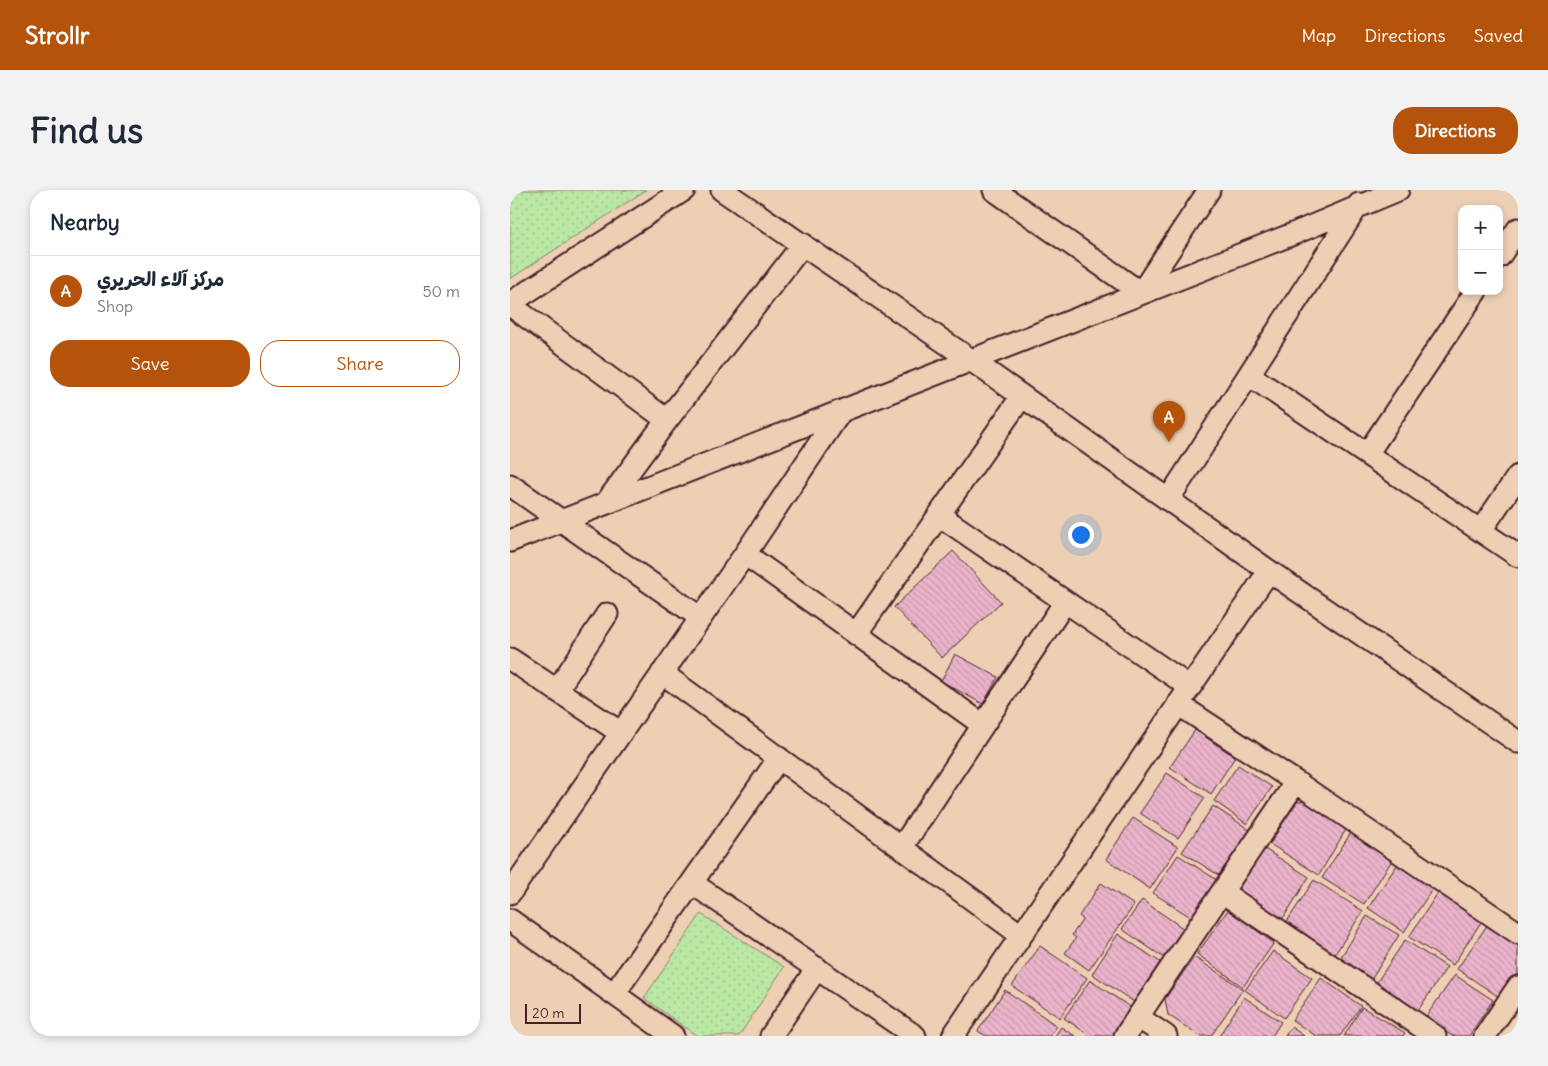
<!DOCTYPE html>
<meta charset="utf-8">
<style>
:root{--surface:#fff;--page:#f2f2f3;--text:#1f2937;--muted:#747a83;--line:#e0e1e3;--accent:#b45309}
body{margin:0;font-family:Delius,"Playpen Sans Arabic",sans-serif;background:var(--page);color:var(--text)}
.controls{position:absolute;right:15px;top:15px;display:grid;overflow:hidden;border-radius:10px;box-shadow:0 2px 8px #0003}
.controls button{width:45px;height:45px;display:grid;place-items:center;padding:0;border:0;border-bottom:1px solid var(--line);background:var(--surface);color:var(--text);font:25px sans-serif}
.scale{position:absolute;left:15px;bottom:12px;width:56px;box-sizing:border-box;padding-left:5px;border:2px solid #4a1f2b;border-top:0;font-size:14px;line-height:18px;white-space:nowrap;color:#4a1f2b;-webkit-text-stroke:4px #edd0b4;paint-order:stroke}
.you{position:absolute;left:570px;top:344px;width:18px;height:18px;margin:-12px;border:4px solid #fff;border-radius:50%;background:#1a73e8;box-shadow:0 0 0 8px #1a73e833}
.badge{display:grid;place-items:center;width:32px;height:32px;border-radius:50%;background:var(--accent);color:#fff;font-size:16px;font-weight:700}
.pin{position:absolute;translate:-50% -41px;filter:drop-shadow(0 1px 2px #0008)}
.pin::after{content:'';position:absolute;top:26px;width:18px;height:15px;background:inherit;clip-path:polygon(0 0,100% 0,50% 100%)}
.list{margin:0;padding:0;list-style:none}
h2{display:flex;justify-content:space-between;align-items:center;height:65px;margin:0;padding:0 20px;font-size:21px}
h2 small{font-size:16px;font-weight:400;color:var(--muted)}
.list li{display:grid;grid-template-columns:32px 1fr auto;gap:15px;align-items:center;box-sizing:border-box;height:70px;padding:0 20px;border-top:1px solid var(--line)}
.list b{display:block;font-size:19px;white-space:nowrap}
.list p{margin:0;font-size:16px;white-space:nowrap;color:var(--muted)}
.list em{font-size:16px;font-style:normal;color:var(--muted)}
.actions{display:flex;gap:10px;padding:15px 20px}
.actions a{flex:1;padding:11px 0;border:1px solid var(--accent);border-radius:20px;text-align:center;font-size:18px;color:var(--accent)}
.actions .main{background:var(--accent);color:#fff}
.map{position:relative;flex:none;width:1008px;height:846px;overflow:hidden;border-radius:20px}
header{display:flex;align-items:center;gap:30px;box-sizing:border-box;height:70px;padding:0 25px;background:var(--accent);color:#fff}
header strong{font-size:24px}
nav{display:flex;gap:28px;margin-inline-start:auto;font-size:18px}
.intro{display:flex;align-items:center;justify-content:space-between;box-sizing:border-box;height:120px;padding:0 30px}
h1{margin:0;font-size:35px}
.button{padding:12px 22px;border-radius:20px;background:var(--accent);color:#fff;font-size:18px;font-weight:700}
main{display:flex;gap:30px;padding:0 30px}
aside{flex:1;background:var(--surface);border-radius:20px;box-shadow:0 2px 8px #0003}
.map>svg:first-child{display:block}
</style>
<header>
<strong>Strollr</strong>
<nav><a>Map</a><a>Directions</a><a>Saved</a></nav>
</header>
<div class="intro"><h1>Find us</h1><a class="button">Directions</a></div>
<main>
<aside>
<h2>Nearby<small></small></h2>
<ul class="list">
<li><span class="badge">A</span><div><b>مركز آلاء الحريري</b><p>Shop</p></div><em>50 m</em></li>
</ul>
<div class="actions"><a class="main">Save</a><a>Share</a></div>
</aside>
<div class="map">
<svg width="1008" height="846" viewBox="0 0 1008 846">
<defs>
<pattern id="grass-dots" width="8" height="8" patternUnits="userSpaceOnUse" patternTransform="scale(1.25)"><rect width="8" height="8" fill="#bae7a4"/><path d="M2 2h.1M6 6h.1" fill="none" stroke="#a1c68d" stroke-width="1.8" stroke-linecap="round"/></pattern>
<pattern id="building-back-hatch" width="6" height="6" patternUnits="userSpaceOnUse" patternTransform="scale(1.25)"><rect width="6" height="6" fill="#eab4cb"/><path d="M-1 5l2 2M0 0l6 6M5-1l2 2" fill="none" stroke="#ca9aae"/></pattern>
</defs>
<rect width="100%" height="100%" fill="#edd0b4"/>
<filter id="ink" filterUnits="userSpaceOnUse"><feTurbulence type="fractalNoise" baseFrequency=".02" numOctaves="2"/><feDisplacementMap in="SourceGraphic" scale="10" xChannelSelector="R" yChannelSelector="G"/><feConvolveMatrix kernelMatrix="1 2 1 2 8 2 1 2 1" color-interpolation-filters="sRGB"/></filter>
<g filter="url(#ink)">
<path fill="url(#grass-dots)" stroke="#828368" d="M 0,0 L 136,0 L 0,89 Z
M 191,724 L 274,777 L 229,846 L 187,846 L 134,808 Z"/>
<path fill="url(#building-back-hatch)" stroke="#4a1f2b" d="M 443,361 L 491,412 L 432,468 L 384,417 Z
M 445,464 L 488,487 L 473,514 L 431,491 Z
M 685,540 L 725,567 L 701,604 L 660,577 Z
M 728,575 L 762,597 L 737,634 L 704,611 Z
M 657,583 L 695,608 L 668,648 L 630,623 Z
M 799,611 L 838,636 L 809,685 L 760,654 L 786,612 Z
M 703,616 L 743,642 L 713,688 L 672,662 Z
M 623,628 L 668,657 L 640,699 L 596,669 Z
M 842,641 L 884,667 L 854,714 L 812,688 Z
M 753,658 L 799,687 L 772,730 L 726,701 Z
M 668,665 L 707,690 L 682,728 L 643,703 Z
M 887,675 L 923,698 L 894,742 L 858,718 Z
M 804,690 L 853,721 L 825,764 L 776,733 Z
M 591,693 L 624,715 L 579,780 L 555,763 L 566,748 L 562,745 L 573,729 L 569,726 Z
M 929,701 L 973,729 L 943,775 L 899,747 Z
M 632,710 L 680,743 L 660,772 L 612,739 Z
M 718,720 L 764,753 L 733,797 L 687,764 Z
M 857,726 L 889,745 L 861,790 L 829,770 Z
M 978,734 L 1008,754 L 1008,786 L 992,809 L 947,779 Z
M 608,744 L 650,772 L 624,812 L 582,784 Z
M 895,750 L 937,777 L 907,822 L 865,795 Z
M 530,756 L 577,788 L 550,828 L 502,796 Z
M 763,761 L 802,788 L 774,828 L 735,800 Z
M 684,767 L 733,799 L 701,846 L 690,846 L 658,825 L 655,809 Z
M 945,785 L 983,810 L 959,846 L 942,846 L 915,828 Z
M 811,788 L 851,816 L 830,846 L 806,846 L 782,830 Z
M 580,790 L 623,819 L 605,846 L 580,846 L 554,828 Z
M 495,800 L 547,836 L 540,846 L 476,846 L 468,841 Z
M 734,807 L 771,832 L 762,846 L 709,846 Z
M 852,817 L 895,843 L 893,846 L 834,846 Z
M 551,837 L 565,846 L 545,846 Z
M 781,837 L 794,846 L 775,846 Z"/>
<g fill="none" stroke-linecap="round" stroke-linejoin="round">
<defs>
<path id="minor" d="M 212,0 L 461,170 L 759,381 L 1008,552
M 484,0 L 631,103 L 699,0
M 989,67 L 1008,39
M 0,113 L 174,0
M 0,115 L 157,230
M 739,185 L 1008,366
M 857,264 L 966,101
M 0,295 L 191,428
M 658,310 L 849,14
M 96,313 L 157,230 L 293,54
M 429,325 L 680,497
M 971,340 L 1008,286
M 0,351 L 783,44 L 888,0
M 235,364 L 473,535
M 346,444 L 512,206
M 0,469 L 111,543
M 152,483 L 511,745
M 47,500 L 97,424
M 668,514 L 786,592
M 392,657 L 555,412
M 182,693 L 405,846
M 712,702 L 925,846
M 0,703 L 235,364 L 331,221
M 0,730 L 163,846
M 104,804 L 269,568
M 628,827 L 656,846
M 261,846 L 307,778
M 443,846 L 759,381
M 615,846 L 786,592 L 1008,743
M 975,846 L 1008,797"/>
</defs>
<use href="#minor" stroke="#4a1f2b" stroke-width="25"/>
<use href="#minor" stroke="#edd0b4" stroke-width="21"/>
</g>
</g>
</svg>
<div class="controls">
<button>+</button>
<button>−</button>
</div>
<div class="scale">20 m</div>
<div class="you"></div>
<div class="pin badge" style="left:659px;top:252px">A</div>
</div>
</main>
